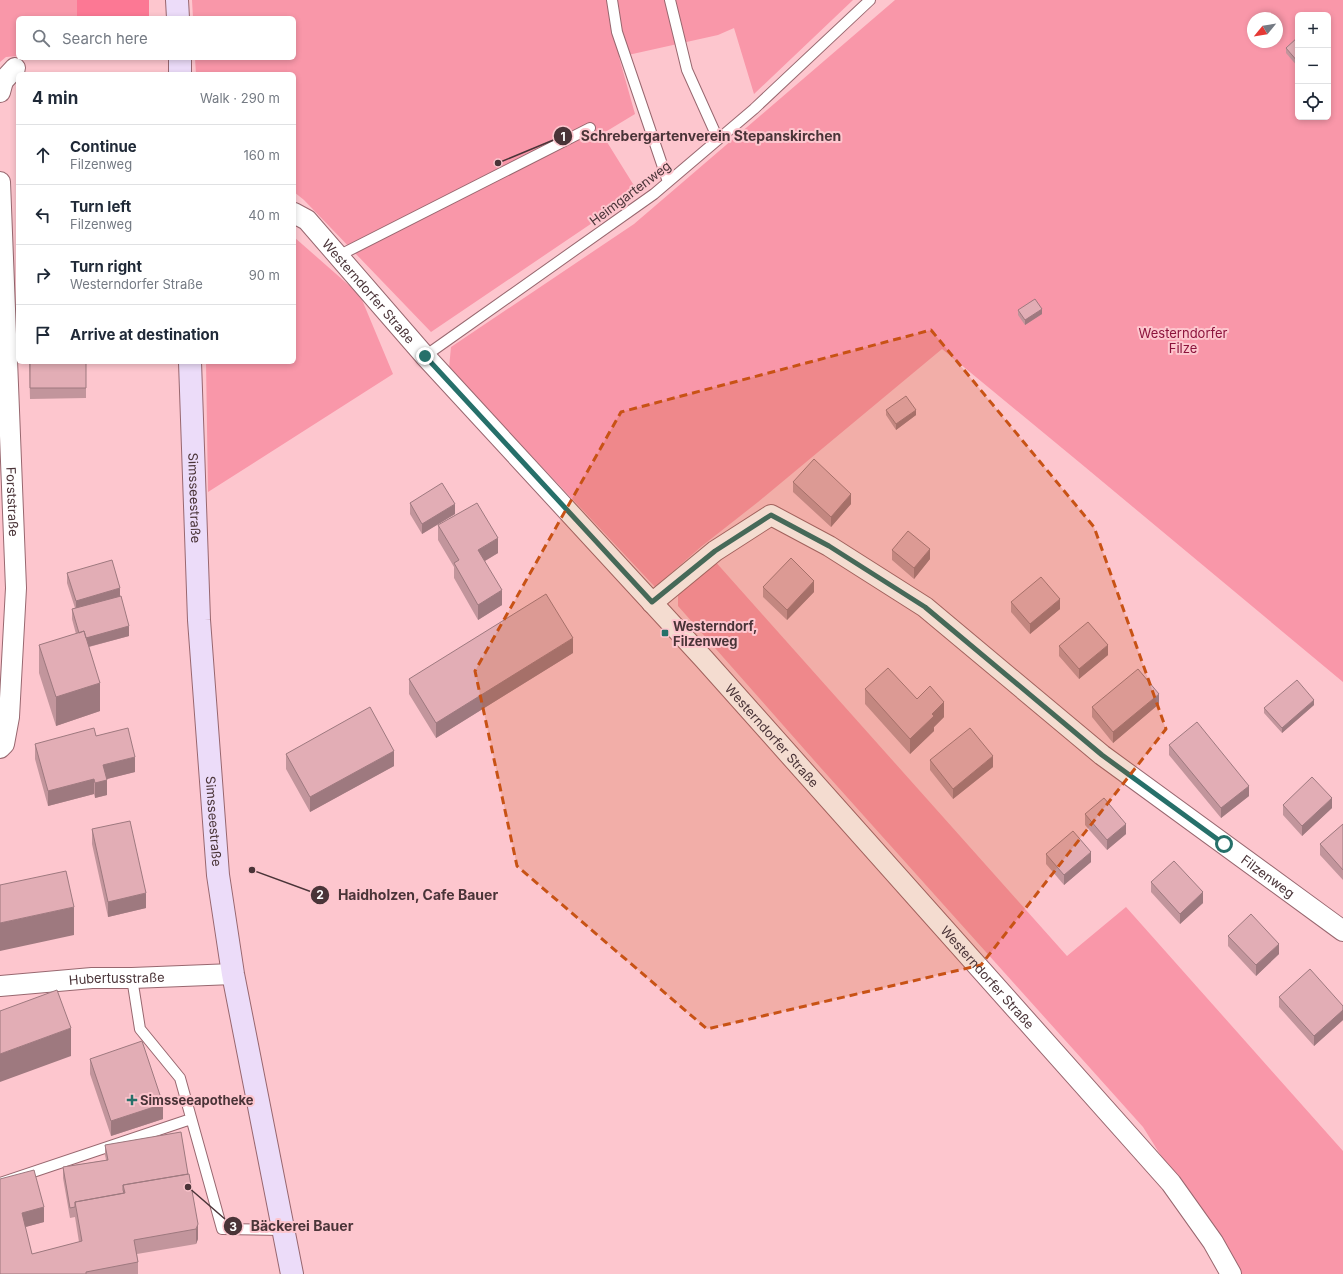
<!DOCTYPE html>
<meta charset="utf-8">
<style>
:root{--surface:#fff;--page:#f6f6f7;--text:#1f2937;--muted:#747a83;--line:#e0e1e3}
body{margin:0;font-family:Inter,sans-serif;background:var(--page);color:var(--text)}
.controls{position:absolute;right:12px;top:12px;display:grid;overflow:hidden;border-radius:6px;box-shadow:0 2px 6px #0003}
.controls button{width:36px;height:36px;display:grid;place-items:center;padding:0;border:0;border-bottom:1px solid var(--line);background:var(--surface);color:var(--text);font:20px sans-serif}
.compass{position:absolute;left:1247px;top:12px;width:36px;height:36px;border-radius:50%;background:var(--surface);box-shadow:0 2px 6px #0003;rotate:240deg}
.stop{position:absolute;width:12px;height:12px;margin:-9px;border:3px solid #26706a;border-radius:50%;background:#fff}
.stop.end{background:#26706a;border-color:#fff;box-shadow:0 1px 4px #0008}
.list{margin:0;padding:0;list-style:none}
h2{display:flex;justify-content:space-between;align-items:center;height:52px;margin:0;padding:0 16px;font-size:17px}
h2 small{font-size:13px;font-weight:400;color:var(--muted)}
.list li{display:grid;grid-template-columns:26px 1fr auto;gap:12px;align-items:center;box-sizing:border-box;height:60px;padding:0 16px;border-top:1px solid var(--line)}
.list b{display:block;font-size:15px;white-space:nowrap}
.list p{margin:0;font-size:13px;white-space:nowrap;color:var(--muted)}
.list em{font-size:13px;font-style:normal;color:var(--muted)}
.icon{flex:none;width:22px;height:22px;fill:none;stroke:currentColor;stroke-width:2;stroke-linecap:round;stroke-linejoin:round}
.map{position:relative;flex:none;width:1343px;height:1274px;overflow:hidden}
.search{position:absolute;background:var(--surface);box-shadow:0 2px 6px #0003;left:16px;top:16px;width:280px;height:44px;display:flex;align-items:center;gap:10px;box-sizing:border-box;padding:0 14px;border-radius:6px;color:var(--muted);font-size:15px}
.panel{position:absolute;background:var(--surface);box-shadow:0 2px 6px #0003;left:16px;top:72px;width:280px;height:292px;border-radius:6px}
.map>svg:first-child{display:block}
</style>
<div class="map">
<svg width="1343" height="1274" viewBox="0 0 1343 1274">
<rect width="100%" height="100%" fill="#fdc6ce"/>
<path fill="#f997a9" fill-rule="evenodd" d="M 0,0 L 77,0 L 77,18 L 18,18 L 18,56 L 6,57 L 0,62 Z
M 192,0 L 853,0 L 754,94 L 734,28 L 718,35 L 619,57 L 635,114 L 602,134 L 638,192 L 431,332 L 304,200 L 294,192 L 294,74 L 196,74 L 195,58 L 294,58 L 294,18 L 193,18 Z
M 895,0 L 1343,0 L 1343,682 L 1085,467 L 942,349 L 758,502 L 702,546 L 655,587 L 449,368 L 451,347 L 634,224 ZM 1298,15 L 1328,15 L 1328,117 L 1298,117 ZM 1253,18 L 1277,18 L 1277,42 L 1253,42 Z
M 294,237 L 360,295 L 393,374 L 208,492 L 206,362 L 294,362 Z
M 713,559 L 1067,956 L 1126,907 L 1343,1151 L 1343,1274 L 1235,1274 L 1143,1127 L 820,767 L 678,606 L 678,594 Z"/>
<path fill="#fc7894" d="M 77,0 L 149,0 L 149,18 L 77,18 Z"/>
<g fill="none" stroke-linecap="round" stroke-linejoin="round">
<defs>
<path id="service" d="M 612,0 L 617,32 L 668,182
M 670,0 L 687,70 L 718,139
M 338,256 L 590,128
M 425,356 L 654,194 L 754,109 L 870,0
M 132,978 L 140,1029 L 180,1078 L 222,1229 L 282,1230
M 0,1183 L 191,1119"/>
<g id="minor">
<path d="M 0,92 L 3,81 L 15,68"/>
<path id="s1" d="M 0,182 L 16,588 L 9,717 L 4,744 L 0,748"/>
<path id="s2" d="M 294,213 L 307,220 L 425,356 L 704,659 L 1171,1183 L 1213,1242 L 1231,1274"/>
<path id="s3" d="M 652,603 L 715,551 L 771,515 L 829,546 L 925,607 L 1102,755 L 1343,931"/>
<path id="s4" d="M 0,986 L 92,978 L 132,978 L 233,974"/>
</g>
<g id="secondary">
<path d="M 177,0 L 178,18"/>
<path d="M 180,58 L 180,74"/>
<path id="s5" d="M 190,362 L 199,620 L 218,875 L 233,974 L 292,1274"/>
</g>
</defs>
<use href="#service" stroke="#98676f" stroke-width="12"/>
<use href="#minor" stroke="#98676f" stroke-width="22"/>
<use href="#secondary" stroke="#98676f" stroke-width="24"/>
<use href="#service" stroke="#fff" stroke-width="10"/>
<use href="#minor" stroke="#fff" stroke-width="20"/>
<use href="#secondary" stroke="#ecdcf9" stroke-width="22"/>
</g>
<path fill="#c2959c" d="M 1298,37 L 1298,67 L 1286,53 L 1286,48 Z
M 1018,310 L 1042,314 L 1025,325 L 1018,315 Z
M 29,362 L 86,362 L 86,398 L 30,399 Z
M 886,410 L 916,415 L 896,430 L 886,415 Z
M 793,482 L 851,504 L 831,527 L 793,492 Z
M 410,503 L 455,514 L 422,534 L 410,514 Z
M 438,525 L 498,553 L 485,561 L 502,605 L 478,620 L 454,578 L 454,567 L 438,540 Z
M 892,550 L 930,559 L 914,579 L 892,560 Z
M 67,573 L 120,596 L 129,636 L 89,647 L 100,711 L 56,726 L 39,673 L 39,645 L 76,634 L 72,619 L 72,609 L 75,608 L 67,583 Z
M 763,587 L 814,592 L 787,620 L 763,597 Z
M 1011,602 L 1060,609 L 1030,634 L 1011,612 Z
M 1059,646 L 1108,655 L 1079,679 L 1059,656 Z
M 573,653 L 436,738 L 409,694 L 409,679 Z
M 865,689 L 917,699 L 944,717 L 934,727 L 934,731 L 910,754 L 865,704 Z
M 1159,704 L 1113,743 L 1092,717 L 1092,707 Z
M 1314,705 L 1282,733 L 1264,713 L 1264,708 Z
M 96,736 L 135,772 L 107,779 L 107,795 L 95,798 L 94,794 L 48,806 L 35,759 L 35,744 Z
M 1169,745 L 1249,796 L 1221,818 L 1169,755 Z
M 286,754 L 394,766 L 310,812 L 286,769 Z
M 930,760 L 993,767 L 953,799 L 930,770 Z
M 1283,805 L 1332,808 L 1302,836 L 1283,815 Z
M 1085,814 L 1126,834 L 1107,850 L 1085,825 Z
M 1343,824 L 1343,880 L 1320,855 L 1320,844 Z
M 92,829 L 146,908 L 108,917 L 92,844 Z
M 1046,854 L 1091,862 L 1064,885 L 1046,864 Z
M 1151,882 L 1203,903 L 1180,924 L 1151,892 Z
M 1228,936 L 1279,954 L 1256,976 L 1228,946 Z
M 1279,997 L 1343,1006 L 1343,1020 L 1314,1046 L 1279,1007 Z
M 90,1059 L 163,1119 L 111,1136 L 90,1074 Z
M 181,1132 L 198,1239 L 196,1244 L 137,1254 L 138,1262 L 138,1274 L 0,1274 L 34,1170 L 44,1222 L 25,1227 L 32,1254 L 79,1242 L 75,1217 L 70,1218 L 63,1178 L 63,1167 L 106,1160 L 105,1155 L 105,1145 Z"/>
<path fill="#9e797f" d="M 1042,309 L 1042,314 L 1025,325 L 1025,320 Z
M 916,410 L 916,415 L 896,430 L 896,424 Z
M 851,494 L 851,504 L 831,527 L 831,517 Z
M 455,504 L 455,514 L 422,534 L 422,524 Z
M 498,538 L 498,553 L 478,565 L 478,550 Z
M 930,549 L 930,559 L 914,579 L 914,568 Z
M 814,581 L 814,592 L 787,620 L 787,610 Z
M 120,588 L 120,598 L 76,611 L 76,601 Z
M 502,590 L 502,605 L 478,620 L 478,605 Z
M 1060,599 L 1060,609 L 1030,634 L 1030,624 Z
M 129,626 L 129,636 L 80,649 L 80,639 Z
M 573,638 L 573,653 L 436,738 L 436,723 Z
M 1108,645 L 1108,655 L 1079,679 L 1079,669 Z
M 100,683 L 100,711 L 56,726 L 56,697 Z
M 1159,694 L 1159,704 L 1113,743 L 1113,732 Z
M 1314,700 L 1314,705 L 1282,733 L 1282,728 Z
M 944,702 L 944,717 L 934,727 L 934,731 L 910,754 L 910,739 L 932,714 Z
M 394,751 L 394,766 L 310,812 L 310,797 Z
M 993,756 L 993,767 L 953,799 L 953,789 Z
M 135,757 L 135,772 L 103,780 L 103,765 Z
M 94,779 L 94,794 L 48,806 L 48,791 Z
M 107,780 L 107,795 L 95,798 L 95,783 Z
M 1249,786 L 1249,796 L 1221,818 L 1221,808 Z
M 1332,798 L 1332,808 L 1302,836 L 1302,826 Z
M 1126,824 L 1126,834 L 1107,850 L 1107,840 Z
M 1091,852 L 1091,862 L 1064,885 L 1064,875 Z
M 1203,892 L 1203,903 L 1180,924 L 1180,914 Z
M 146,893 L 146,908 L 108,917 L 108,902 Z
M 74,907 L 74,935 L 0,951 L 0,923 Z
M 1279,944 L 1279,954 L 1256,976 L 1256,965 Z
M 1343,1010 L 1343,1020 L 1314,1046 L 1314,1036 Z
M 71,1028 L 71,1056 L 0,1082 L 0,1054 Z
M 163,1104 L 163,1119 L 111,1136 L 111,1121 Z
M 44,1207 L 44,1222 L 22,1228 L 22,1213 Z
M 198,1224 L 198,1239 L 196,1244 L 196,1229 Z"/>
<path fill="#e2adb5" stroke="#9e797f" d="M 1298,37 L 1298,62 L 1286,48 Z
M 1035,299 L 1042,309 L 1025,320 L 1018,310 Z
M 30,362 L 86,362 L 86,388 L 30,388 Z
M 906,396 L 916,410 L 896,424 L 886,410 Z
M 814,459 L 851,494 L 831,517 L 793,482 Z
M 442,483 L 455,504 L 422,524 L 410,503 Z
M 477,503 L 498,538 L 478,550 L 502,590 L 478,605 L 454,563 L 459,560 L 438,525 Z
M 908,531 L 930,549 L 914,568 L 892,550 Z
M 791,558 L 814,581 L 787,610 L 763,587 Z
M 112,560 L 120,588 L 76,601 L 67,573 Z
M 1041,577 L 1060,599 L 1030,624 L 1011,602 Z
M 546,594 L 573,638 L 436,723 L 409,679 Z
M 121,596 L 129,626 L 86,638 L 84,631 L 79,633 L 72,609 Z
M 1088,622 L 1108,645 L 1079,669 L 1059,646 Z
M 84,631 L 100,683 L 56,697 L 39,645 Z
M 888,668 L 917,699 L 930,686 L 944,702 L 932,714 L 934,716 L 910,739 L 865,689 Z
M 1138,669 L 1159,694 L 1113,732 L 1092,707 Z
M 1297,680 L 1314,700 L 1282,728 L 1264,708 Z
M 370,707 L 394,751 L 310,797 L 286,754 Z
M 1197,722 L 1249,786 L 1221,808 L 1169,745 Z
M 94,728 L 96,736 L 128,728 L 135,757 L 103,765 L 107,780 L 95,783 L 94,779 L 48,791 L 35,744 Z
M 970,728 L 993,756 L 953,789 L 930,760 Z
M 1312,777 L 1332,798 L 1302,826 L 1283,805 Z
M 1104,798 L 1126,824 L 1107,840 L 1085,814 Z
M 130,821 L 146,893 L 108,902 L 92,829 Z
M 1343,824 L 1343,870 L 1320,844 Z
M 1073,831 L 1091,852 L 1064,875 L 1046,854 Z
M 1174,861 L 1203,892 L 1180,914 L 1151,882 Z
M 66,871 L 74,907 L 0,923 L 0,885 Z
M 1251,914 L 1279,944 L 1256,965 L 1228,936 Z
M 1310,969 L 1343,1006 L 1343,1010 L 1314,1036 L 1279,997 Z
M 57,990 L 71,1028 L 0,1054 L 0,1011 Z
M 142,1041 L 163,1104 L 111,1121 L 90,1059 Z
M 181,1132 L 188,1174 L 123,1185 L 123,1190 L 124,1193 L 75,1202 L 75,1207 L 70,1208 L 63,1167 L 108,1160 L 105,1145 Z
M 34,1170 L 44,1207 L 22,1213 L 32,1254 L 82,1241 L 75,1202 L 125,1193 L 123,1185 L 189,1174 L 198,1224 L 196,1229 L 134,1240 L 138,1262 L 86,1272 L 86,1274 L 0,1274 L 0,1179 Z"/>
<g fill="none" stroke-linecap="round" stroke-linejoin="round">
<path stroke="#26706a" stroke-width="5" d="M 425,356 L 652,602 L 715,551 L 771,515 L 829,546 L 925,607 L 1102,755 L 1224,844"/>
</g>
<path fill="#c85215" fill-opacity="0.2" stroke="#c85215" stroke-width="3" stroke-dasharray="8 5" stroke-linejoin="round" d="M 931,330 L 1094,527 L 1166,729 L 981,965 L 707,1029 L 517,866 L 475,671 L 621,412 Z"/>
<g fill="#26706a" stroke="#fdc6ce" stroke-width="1.5">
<rect x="661" y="629" width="8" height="8" rx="2"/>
<path d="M130 1094h4v4h4v4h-4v4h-4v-4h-4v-4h4z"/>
</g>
<g text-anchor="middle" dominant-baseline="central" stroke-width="4" stroke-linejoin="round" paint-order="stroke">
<g font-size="13" fill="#4a3438" stroke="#fdc6ce">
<text transform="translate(630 193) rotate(-37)">Heimgartenweg</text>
<text stroke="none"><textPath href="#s2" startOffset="109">Westerndorfer Straße</textPath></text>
<text stroke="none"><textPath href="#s5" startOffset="136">Simsseestraße</textPath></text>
<text stroke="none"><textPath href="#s1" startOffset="320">Forststraße</textPath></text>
<text stroke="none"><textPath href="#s2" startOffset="709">Westerndorfer Straße</textPath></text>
<text stroke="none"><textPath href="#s5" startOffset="460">Simsseestraße</textPath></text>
<text stroke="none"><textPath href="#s3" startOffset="764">Filzenweg</textPath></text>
<text stroke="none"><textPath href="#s2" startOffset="1033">Westerndorfer Straße</textPath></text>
<text stroke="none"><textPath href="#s4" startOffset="117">Hubertusstraße</textPath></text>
</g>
<g font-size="13" fill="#8c133c" stroke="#fdc6ce">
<text x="1183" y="333">Westerndorfer<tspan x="1183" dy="15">Filze</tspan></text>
</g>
<g font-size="13" font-weight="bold" fill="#4a3438" stroke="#fdc6ce" text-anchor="start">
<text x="673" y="626">Westerndorf,<tspan x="673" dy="15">Filzenweg</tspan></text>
<text x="140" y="1100">Simsseeapotheke</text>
</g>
</g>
<path fill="none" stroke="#4a3438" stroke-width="1.5" d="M498 163L563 136M252 870L320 895M188 1187L233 1226"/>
<g fill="#4a3438" stroke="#fdc6ce" stroke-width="1.5">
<circle cx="498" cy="163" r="4"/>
<circle cx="252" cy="870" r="4"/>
<circle cx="188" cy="1187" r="4"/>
<circle cx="563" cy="136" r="10"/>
<circle cx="320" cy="895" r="10"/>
<circle cx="233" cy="1226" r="10"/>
</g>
<g font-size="12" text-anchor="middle" font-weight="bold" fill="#fff">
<text x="563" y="141">1</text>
<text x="320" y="899">2</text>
<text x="233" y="1231">3</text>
</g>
<g font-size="14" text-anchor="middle" font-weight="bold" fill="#4a3438" stroke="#fdc6ce" stroke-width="4" stroke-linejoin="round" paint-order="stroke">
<text x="711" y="141">Schrebergartenverein Stepanskirchen</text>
<text x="418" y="900">Haidholzen, Cafe Bauer</text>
<text x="302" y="1231">Bäckerei Bauer</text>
</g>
</svg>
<div class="controls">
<button>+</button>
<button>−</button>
<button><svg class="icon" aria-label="locate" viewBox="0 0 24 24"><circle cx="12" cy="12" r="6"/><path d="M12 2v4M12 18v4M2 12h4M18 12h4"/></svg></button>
</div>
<svg class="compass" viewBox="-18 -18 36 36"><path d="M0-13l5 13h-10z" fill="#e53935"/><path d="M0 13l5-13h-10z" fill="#747a83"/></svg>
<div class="stop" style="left:1224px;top:844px"></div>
<div class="stop end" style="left:425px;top:356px"></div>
<div class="search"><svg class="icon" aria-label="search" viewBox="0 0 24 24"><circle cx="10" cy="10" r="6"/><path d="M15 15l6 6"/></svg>Search here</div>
<section class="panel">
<h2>4 min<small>Walk · 290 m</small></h2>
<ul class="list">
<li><svg class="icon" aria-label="ahead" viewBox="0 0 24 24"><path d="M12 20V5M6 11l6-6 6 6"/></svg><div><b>Continue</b><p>Filzenweg</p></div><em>160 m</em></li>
<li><svg class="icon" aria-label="left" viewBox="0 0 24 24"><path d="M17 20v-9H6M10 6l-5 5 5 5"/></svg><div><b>Turn left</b><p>Filzenweg</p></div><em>40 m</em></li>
<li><svg class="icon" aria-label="right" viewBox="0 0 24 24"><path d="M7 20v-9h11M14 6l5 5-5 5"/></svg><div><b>Turn right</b><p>Westerndorfer Straße</p></div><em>90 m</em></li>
<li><svg class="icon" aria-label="arrive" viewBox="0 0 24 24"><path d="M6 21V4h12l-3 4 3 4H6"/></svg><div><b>Arrive at destination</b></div></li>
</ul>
</section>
</div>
